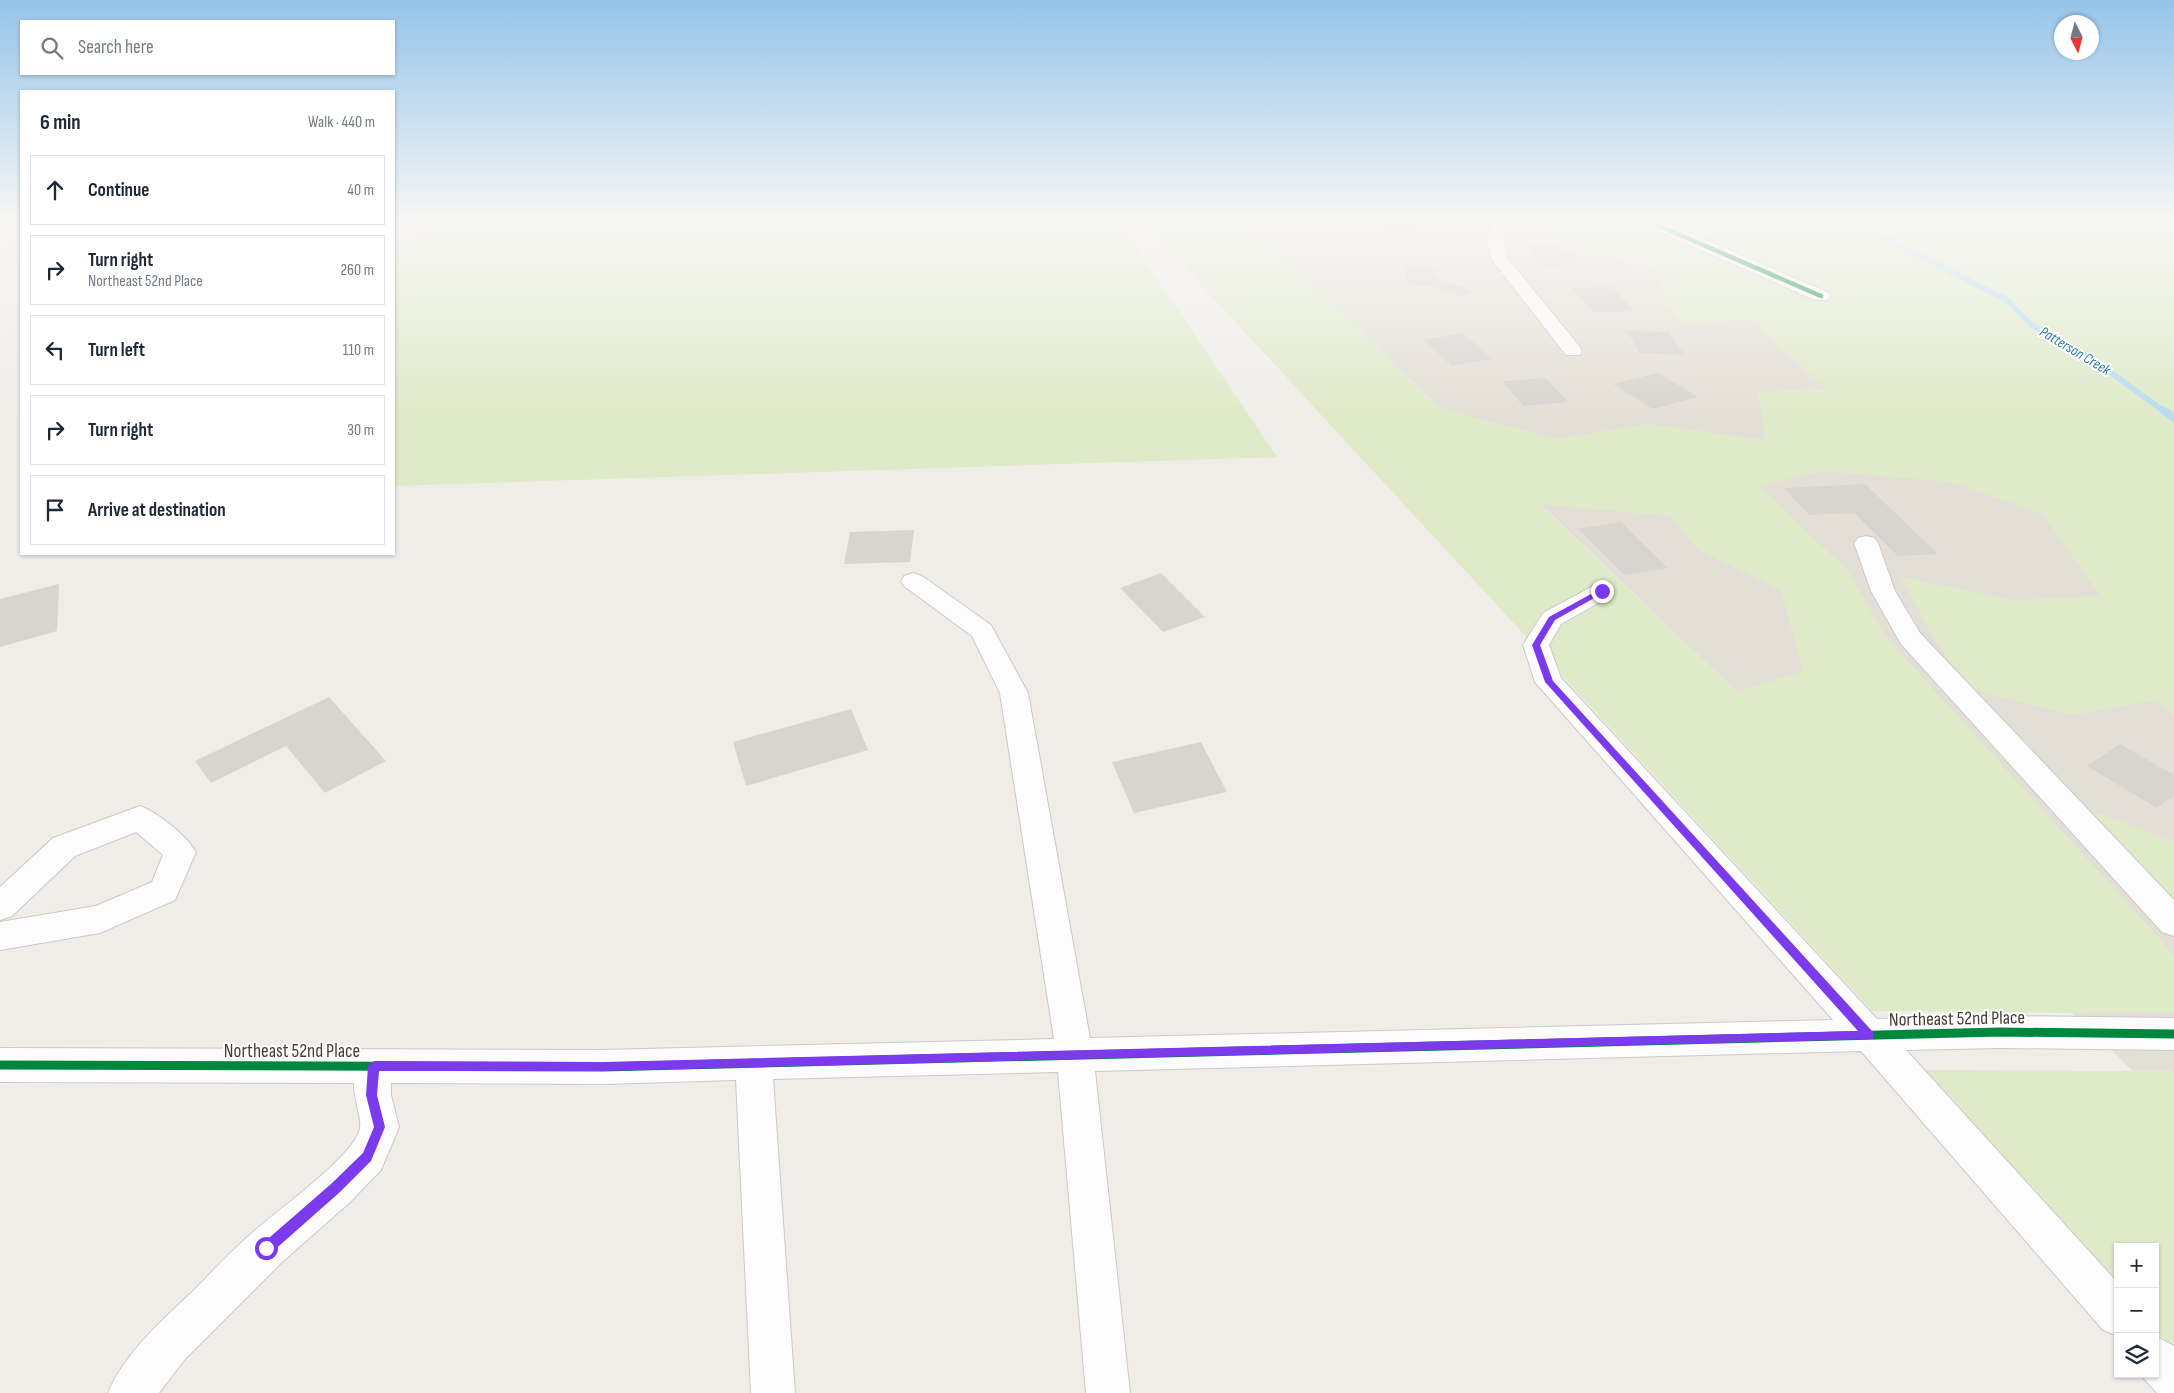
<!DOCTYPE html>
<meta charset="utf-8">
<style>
:root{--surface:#fff;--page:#f2f2f3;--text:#1f2937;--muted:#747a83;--line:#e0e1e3}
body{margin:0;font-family:"Sofia Sans Condensed",sans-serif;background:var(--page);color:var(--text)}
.controls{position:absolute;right:15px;bottom:15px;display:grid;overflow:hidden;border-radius:0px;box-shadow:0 1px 4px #0004}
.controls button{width:45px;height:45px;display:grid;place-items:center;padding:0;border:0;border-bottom:1px solid var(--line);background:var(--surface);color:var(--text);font:25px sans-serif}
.compass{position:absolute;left:2054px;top:15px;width:45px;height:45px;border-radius:50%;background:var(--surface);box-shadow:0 1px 4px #0004;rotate:174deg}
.stop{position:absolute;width:15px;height:15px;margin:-11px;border:4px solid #7c3aed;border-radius:50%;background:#fff}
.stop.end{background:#7c3aed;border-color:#fff;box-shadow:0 1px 5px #0008}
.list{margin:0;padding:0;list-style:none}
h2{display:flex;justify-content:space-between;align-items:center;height:65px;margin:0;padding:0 20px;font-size:21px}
h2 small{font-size:16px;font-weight:400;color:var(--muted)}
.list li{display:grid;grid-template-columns:32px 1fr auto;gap:15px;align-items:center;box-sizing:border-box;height:70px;margin:0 10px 10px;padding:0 10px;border:1px solid var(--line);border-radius:0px}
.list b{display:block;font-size:19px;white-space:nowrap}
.list p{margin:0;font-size:16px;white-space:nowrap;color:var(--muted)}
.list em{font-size:16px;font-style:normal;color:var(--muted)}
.icon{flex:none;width:28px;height:28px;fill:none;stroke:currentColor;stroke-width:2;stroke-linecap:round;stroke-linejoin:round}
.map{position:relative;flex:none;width:2174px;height:1393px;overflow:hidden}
.search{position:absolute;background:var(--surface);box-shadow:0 1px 4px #0004;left:20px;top:20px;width:375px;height:55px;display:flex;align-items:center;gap:12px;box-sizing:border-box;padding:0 18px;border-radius:0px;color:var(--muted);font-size:19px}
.panel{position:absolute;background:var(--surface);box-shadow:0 1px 4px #0004;left:20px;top:90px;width:375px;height:465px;border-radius:0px}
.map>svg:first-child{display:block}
</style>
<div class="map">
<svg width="2174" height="1393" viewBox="0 0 2174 1393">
<rect width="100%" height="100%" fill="#f0ede9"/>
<path fill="#e4dfd6" d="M 1244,221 L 1663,221 L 1818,287 L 2174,426 L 2174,1110 Z"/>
<path fill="#dfeac9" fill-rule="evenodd" d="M 1118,221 L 1277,457 L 394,486 L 394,262 L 430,222 Z
M 1142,221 L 1244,221 L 1438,407 L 1555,439 L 1647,424 L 1765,440 L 1758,391 L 1826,389 L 1752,320 L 1683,322 L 1663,307 L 1661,271 L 1593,253 L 1540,226 L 1538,221 L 1624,221 L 1808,300 L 1817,287 L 1663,221 L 2174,221 L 2174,715 L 2156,700 L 2073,715 L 1972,689 L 1934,639 L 1901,577 L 2013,600 L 2100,596 L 2043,514 L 1951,482 L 1822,471 L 1759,486 L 1848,571 L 1886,637 L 2174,955 L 2174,1012 L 2073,1013 L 1872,1011 ZM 1539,504 L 1671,516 L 1698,550 L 1781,590 L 1803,671 L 1737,692 Z
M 2091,811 L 2174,841 L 2174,902 Z
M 1926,1070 L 2174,1071 L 2174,1350 L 2155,1329 L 2155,1247 L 2118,1247 L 2118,1286 Z"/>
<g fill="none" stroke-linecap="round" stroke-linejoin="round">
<path stroke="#b9dcee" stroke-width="5.5" d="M 1882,221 L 1885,239 L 2006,299 L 2031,325 L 2091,358 L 2165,412"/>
<path stroke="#b9dcee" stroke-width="8" d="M 2163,410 L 2174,418"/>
</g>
<path fill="#d8d4d0" d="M 1378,221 L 1417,221 L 1419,235 L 1379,233 Z
M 1528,246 L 1556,246 L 1560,251 L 1570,251 L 1579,263 L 1560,263 L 1564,268 L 1543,268 Z
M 1402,265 L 1432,266 L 1438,279 L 1474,291 L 1464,296 L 1434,286 L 1410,285 Z
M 1612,287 L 1634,311 L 1593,312 L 1572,288 Z
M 1627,331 L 1669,332 L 1684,355 L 1640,353 Z
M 1462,333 L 1493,359 L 1452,366 L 1423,340 Z
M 1658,373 L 1698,397 L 1653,409 L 1613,384 Z
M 1546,378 L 1568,402 L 1523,406 L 1503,381 Z
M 1865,484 L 1938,554 L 1898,556 L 1854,513 L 1809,515 L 1784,488 Z
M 1621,522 L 1668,568 L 1624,575 L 1578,529 Z
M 914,530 L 910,562 L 844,564 L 850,532 Z
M 1161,573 L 1205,617 L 1163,632 L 1120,588 Z
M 59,584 L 57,631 L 0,647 L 0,599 Z
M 329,697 L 386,761 L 325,793 L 286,746 L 211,783 L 195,761 Z
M 851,709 L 868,750 L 746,786 L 733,742 Z
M 1201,742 L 1227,792 L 1134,813 L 1112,762 Z
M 2120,744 L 2174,775 L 2174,795 L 2157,808 L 2087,766 Z"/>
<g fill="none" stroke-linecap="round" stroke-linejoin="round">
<defs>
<path id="minor" d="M 1494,221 L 1510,221 L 1503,240 L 1508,259 L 1580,347 L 1582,351 L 1580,355 L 1566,355 L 1492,260 L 1487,240 Z
M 1640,221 L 1662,221 L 1827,292 L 1830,296 L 1827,300 L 1815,300 L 1642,224 Z
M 1866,536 L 1874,538 L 1878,543 L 1895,591 L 1920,633 L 2174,900 L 2174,936 L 2162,932 L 1901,644 L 1871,591 L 1854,543 L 1858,538 Z
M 913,573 L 922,576 L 991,625 L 1028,693 L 1090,1038 L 1833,1020 L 1535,682 L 1523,645 L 1543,613 L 1593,586 L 1602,583 L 1611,586 L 1614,591 L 1611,596 L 1561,624 L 1549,645 L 1561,678 L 1877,1019 L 2000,1016 L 2174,1018 L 2174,1050 L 2000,1048 L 1906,1050 L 2118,1283 L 2118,1336 L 2103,1330 L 1861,1051 L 1095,1071 L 1130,1393 L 1086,1393 L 1058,1072 L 773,1079 L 795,1393 L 751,1393 L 736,1080 L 603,1084 L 391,1083 L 391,1095 L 399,1127 L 381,1170 L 350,1202 L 281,1263 L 185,1359 L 159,1393 L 108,1393 C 125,1352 164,1319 195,1289 C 214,1270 232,1250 252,1233 C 275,1212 356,1155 360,1128 C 362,1117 353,1098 354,1083 L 0,1082 L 0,1048 L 603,1050 L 1054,1039 L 1000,693 L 972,636 L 904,586 L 901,581 L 904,576 Z
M 140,806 C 157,812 187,836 196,852 L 175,900 L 100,933 L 0,950 L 0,922 L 96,906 L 152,882 L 163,855 L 136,832 L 75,856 L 12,916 L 0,920 L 0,887 L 53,838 Z
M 2155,1336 L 2174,1346 L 2174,1393 L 2157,1393 L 2140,1374 L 2155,1374 Z"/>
</defs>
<use href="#minor" stroke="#ccc9c5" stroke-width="2"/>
<use href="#minor" fill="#fdfcfc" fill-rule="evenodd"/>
<defs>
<path id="cycleway-far1" d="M 1648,221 L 1821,296"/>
<path id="cycleway" d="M 0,1065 L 603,1067 L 2000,1032 L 2174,1034"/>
</defs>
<use href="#cycleway-far1" stroke="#fff" stroke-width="6"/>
<use href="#cycleway" stroke="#fff" stroke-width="12"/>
<use href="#cycleway-far1" stroke="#00873e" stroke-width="4.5"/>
<use href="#cycleway" stroke="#00873e" stroke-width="9"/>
</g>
<linearGradient id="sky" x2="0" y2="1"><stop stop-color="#95c4ea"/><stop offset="0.53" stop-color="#f8f7f5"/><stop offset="1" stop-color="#f8f7f5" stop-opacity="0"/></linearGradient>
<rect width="2174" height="417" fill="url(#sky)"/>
<path fill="#7c3aed" d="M 1602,588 L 1605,589 L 1605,592 L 1555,620 L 1540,645 L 1553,681 L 1873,1032 L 1873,1039 L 603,1071 L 379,1071 L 377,1095 L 385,1127 L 371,1161 L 340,1192 L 271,1253 L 266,1254 L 262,1253 L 260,1248 L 262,1244 L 331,1184 L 363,1153 L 374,1127 L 366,1095 L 368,1066 L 374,1061 L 603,1062 L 1858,1031 L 1545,682 L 1532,645 L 1549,617 Z"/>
<g text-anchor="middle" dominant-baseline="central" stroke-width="4" stroke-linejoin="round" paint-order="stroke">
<g font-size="15" font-style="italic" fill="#2d7ba9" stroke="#fff">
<text transform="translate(2075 351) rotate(31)">Patterson Creek</text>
</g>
<g font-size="19" fill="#463e35" stroke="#fff">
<text transform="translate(1957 1019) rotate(-1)">Northeast 52nd Place</text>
<text x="292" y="1051">Northeast 52nd Place</text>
</g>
</g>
</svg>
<div class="controls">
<button>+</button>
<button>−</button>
<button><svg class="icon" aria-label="layers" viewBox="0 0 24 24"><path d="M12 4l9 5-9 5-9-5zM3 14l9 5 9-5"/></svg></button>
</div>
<svg class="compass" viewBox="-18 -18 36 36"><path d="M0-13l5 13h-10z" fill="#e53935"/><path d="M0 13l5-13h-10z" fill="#747a83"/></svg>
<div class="stop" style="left:266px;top:1248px"></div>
<div class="stop end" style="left:1602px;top:591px"></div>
<div class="search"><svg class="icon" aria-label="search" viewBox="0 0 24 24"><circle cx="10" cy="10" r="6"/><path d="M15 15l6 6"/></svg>Search here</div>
<section class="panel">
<h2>6 min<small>Walk · 440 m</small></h2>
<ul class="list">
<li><svg class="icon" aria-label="ahead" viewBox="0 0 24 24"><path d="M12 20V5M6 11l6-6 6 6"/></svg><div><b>Continue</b></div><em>40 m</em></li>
<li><svg class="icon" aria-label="right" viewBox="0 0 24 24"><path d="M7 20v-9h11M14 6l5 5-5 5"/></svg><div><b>Turn right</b><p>Northeast 52nd Place</p></div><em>260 m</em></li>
<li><svg class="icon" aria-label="left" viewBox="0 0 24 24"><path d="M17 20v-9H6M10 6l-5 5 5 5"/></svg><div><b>Turn left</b></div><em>110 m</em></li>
<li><svg class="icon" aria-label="right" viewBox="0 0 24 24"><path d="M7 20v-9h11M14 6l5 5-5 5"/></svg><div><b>Turn right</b></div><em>30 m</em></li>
<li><svg class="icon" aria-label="arrive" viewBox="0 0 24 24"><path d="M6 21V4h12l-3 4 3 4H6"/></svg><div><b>Arrive at destination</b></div></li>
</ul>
</section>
</div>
